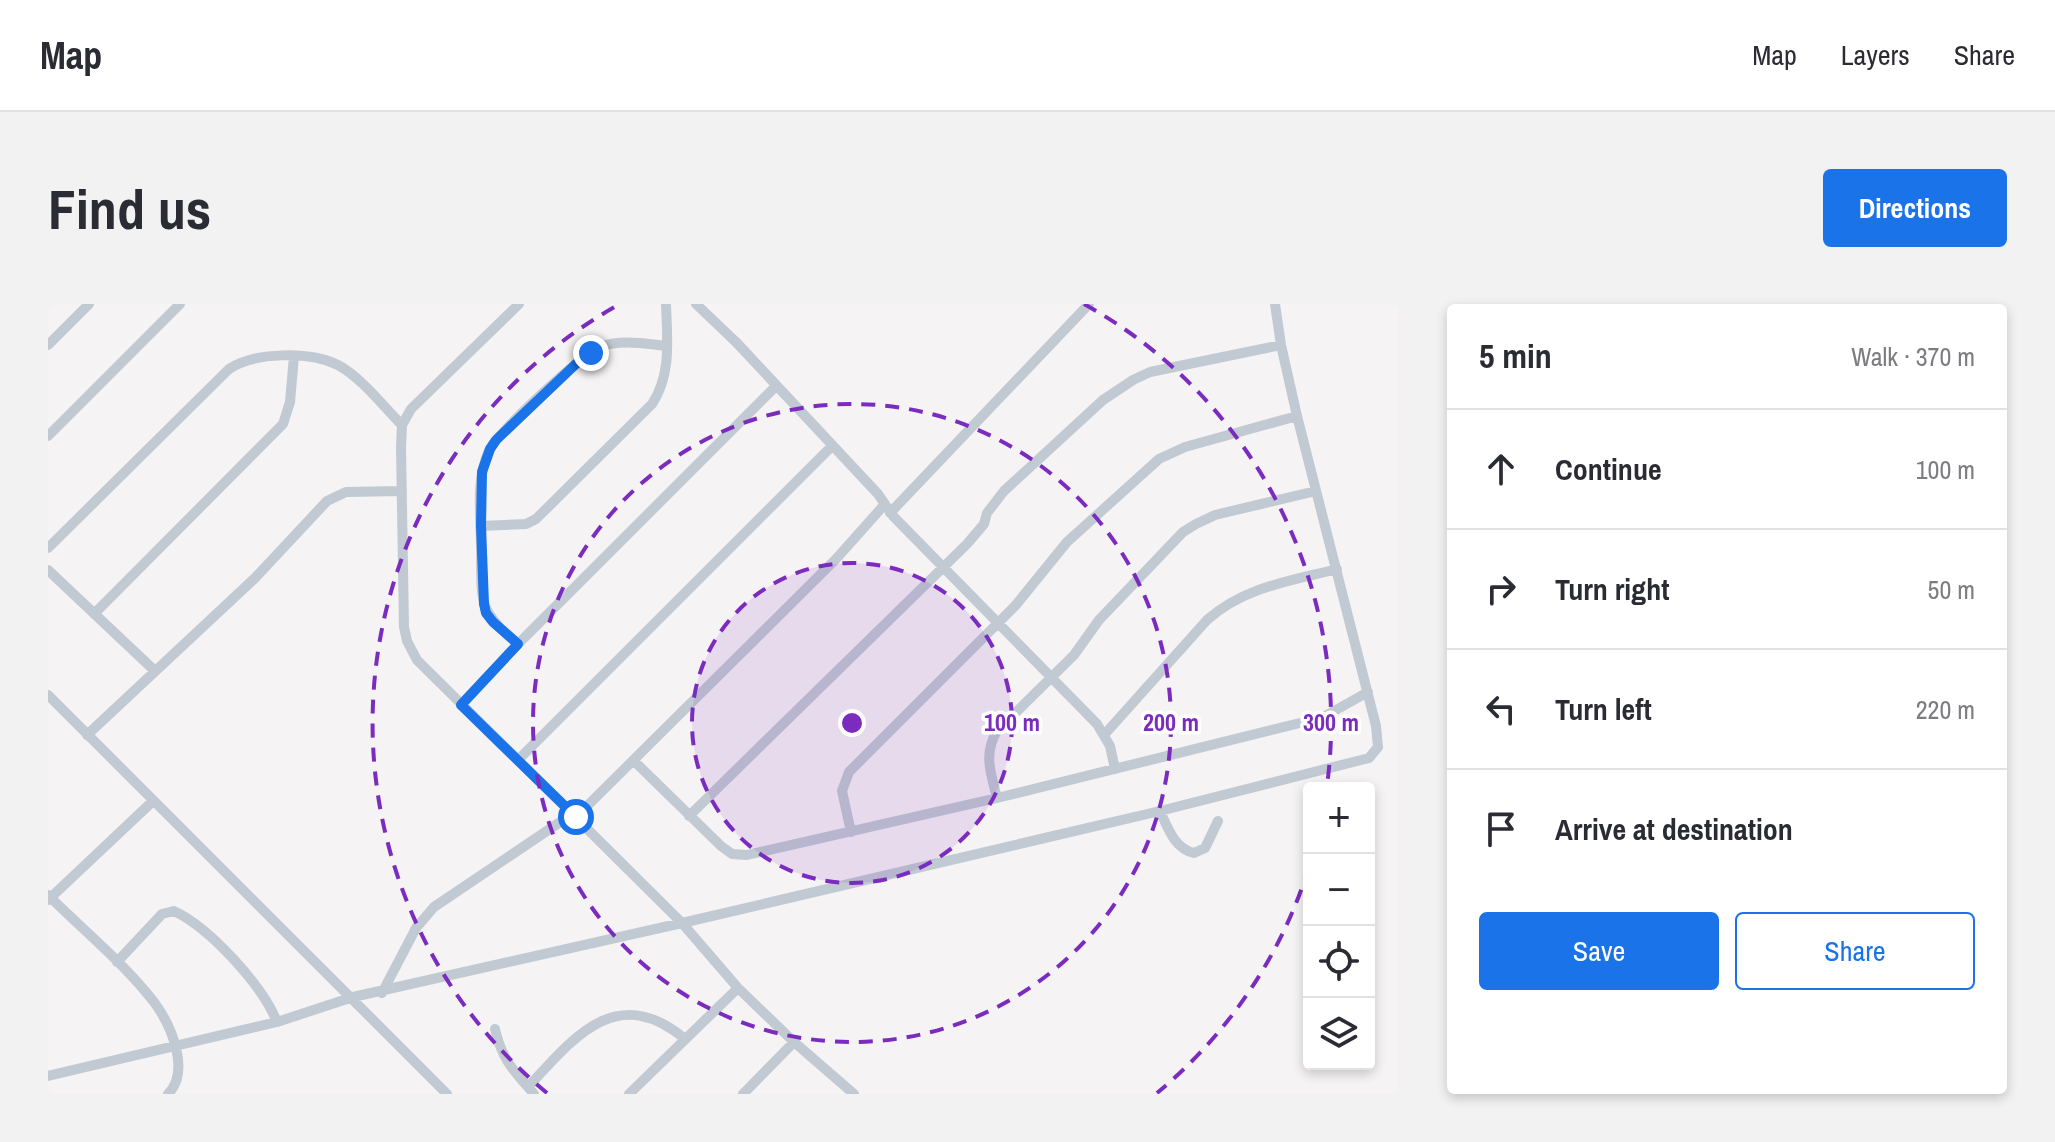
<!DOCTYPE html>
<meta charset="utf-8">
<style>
:root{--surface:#fff;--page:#f2f2f3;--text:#2b2b33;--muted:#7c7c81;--line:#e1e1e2;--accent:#1a73e8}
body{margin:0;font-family:"Archivo Narrow",sans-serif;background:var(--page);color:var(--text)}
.controls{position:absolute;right:24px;bottom:24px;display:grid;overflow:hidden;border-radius:8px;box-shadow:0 4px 12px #0003}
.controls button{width:72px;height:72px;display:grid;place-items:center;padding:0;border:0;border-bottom:2px solid var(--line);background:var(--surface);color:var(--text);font:40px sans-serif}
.stop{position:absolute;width:24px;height:24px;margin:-18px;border:6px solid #1a73e8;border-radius:50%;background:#fff}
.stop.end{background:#1a73e8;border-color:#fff;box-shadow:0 2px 8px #0008}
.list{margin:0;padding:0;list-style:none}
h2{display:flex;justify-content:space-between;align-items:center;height:104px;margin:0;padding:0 32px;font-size:34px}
h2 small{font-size:26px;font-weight:400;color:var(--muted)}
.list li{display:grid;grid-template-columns:52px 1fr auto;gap:24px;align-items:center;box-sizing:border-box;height:120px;padding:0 32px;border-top:2px solid var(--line)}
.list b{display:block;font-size:30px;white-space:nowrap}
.list em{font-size:26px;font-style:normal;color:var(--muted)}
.actions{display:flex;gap:16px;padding:24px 32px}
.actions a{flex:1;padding:18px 0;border:2px solid var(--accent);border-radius:8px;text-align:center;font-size:28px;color:var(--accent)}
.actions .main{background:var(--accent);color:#fff}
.icon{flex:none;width:44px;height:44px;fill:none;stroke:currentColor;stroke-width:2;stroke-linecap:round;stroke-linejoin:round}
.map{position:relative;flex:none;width:1351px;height:790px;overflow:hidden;border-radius:8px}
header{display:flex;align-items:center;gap:48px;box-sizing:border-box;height:112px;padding:0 40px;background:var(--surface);border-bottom:2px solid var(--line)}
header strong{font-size:38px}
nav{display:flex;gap:44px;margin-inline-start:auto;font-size:28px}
.intro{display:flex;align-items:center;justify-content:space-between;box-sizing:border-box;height:192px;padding:0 48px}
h1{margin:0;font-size:56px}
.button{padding:20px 36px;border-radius:8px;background:var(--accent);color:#fff;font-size:28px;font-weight:700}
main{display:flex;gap:48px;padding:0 48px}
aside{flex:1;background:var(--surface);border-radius:8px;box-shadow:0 4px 12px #0003}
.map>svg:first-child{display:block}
</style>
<header>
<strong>Map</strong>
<nav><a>Map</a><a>Layers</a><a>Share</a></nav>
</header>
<div class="intro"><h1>Find us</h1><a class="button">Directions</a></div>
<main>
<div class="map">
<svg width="1351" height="790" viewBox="0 0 1351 790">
<rect width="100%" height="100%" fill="#f5f3f3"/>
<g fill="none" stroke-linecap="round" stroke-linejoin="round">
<path stroke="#c1cad2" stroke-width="10" d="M 471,0 L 363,105 L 354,121 L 353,143 L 356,323 L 359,337 L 369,356 L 634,619 L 690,684 L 746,738 L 806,790
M 648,0 L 688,38 L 830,190 L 845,212 L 1049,420 L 1062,442 L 1067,465
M 0,41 L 41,0
M 0,132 L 132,0
M 842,209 L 1041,0
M 433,222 L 478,220 L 488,215 L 604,100 C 624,70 619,34 618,0
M 0,244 L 181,65 C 206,48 262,47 290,61 C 314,74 335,102 354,121
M 0,266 L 107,367
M 46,310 L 235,120 L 242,98 L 246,52
M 470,340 C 428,306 434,295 433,244 C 433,213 427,176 441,147 C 450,128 532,52 552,43 C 572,35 598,40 619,42
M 0,391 L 399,790
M 413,401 L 470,340 L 728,82
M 39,431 L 207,274 L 279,197 L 298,188 L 354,187
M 1056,431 L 1159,316 C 1196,283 1242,277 1289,265
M 471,455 L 784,142
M 586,457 L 673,542 L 684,550 L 699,551 L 949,494 L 1256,418 L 1279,411 L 1320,388
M 949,494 C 943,470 935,450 949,427 L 1026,351 L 1051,316 L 1135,228 L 1148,220 L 1167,211 L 1268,187
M 1112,507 C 1120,524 1126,544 1146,549 L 1157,544 L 1170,517
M 641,512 L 919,240 L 936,220 L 939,209 L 956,187 L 1055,96 L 1085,76 L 1102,68 L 1233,41
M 528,513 L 788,255 L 837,200
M 803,528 L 794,487 L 801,468 L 967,302 L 1019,238 L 1111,155 L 1137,143 L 1249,112
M 0,591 C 35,626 76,659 106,698 C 123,721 143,767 120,790
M 0,596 L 105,497
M 69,658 L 114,610 L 126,607 C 162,624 215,682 229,718
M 334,689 L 368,624 L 386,603 L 524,510
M 447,725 C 454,756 466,767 486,790
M 0,772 L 229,718 L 305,693 L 634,619 L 1112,507 L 1321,454 L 1330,443 L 1328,422 L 1249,112 L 1233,41 L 1227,0
M 480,783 C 526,733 569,678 637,735
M 581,790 L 690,684
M 695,790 L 746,738"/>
</g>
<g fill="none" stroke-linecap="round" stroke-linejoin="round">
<path stroke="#1a73e8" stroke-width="10" d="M 528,513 L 413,401 L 470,340 L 445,318 L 438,309 L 436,300 L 433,222 L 434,168 L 442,145 L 448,136 L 530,58 L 543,49"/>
</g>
<circle cx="804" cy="419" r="160" fill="#7b2cbf" fill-opacity=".12"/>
<g fill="none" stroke="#7b2cbf" stroke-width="4" stroke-dasharray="14 10">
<circle cx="804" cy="419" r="160"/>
<circle cx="804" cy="419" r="319"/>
<path d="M1261 563A479 479 0 0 1 1109 789M499 789A479 479 0 0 1 572 0M1036 0A479 479 0 0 1 1279 482"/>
</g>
<circle cx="804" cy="419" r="12" fill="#7b2cbf" stroke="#fff" stroke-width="4"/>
<g font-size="24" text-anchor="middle" font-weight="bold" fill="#7b2cbf" stroke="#fff" stroke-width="7" stroke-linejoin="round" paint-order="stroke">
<text x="964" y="427">100 m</text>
<text x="1123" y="427">200 m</text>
<text x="1283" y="427">300 m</text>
</g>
</svg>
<div class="controls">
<button>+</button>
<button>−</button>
<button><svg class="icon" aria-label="locate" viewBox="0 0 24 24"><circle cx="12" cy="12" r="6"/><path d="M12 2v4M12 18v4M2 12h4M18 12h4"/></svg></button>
<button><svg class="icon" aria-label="layers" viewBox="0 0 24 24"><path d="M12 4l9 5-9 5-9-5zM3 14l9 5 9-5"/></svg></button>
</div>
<div class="stop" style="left:528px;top:513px"></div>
<div class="stop end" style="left:543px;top:49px"></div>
</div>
<aside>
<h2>5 min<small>Walk · 370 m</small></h2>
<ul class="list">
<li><svg class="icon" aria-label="ahead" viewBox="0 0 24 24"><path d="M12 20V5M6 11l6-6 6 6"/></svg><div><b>Continue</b></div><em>100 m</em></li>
<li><svg class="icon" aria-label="right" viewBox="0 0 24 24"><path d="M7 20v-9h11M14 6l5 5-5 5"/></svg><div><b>Turn right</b></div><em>50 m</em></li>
<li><svg class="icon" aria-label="left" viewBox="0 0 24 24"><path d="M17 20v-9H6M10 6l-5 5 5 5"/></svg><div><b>Turn left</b></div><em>220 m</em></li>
<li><svg class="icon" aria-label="arrive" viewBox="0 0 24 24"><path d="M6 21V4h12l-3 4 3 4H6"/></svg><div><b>Arrive at destination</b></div></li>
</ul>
<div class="actions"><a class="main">Save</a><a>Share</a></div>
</aside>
</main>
